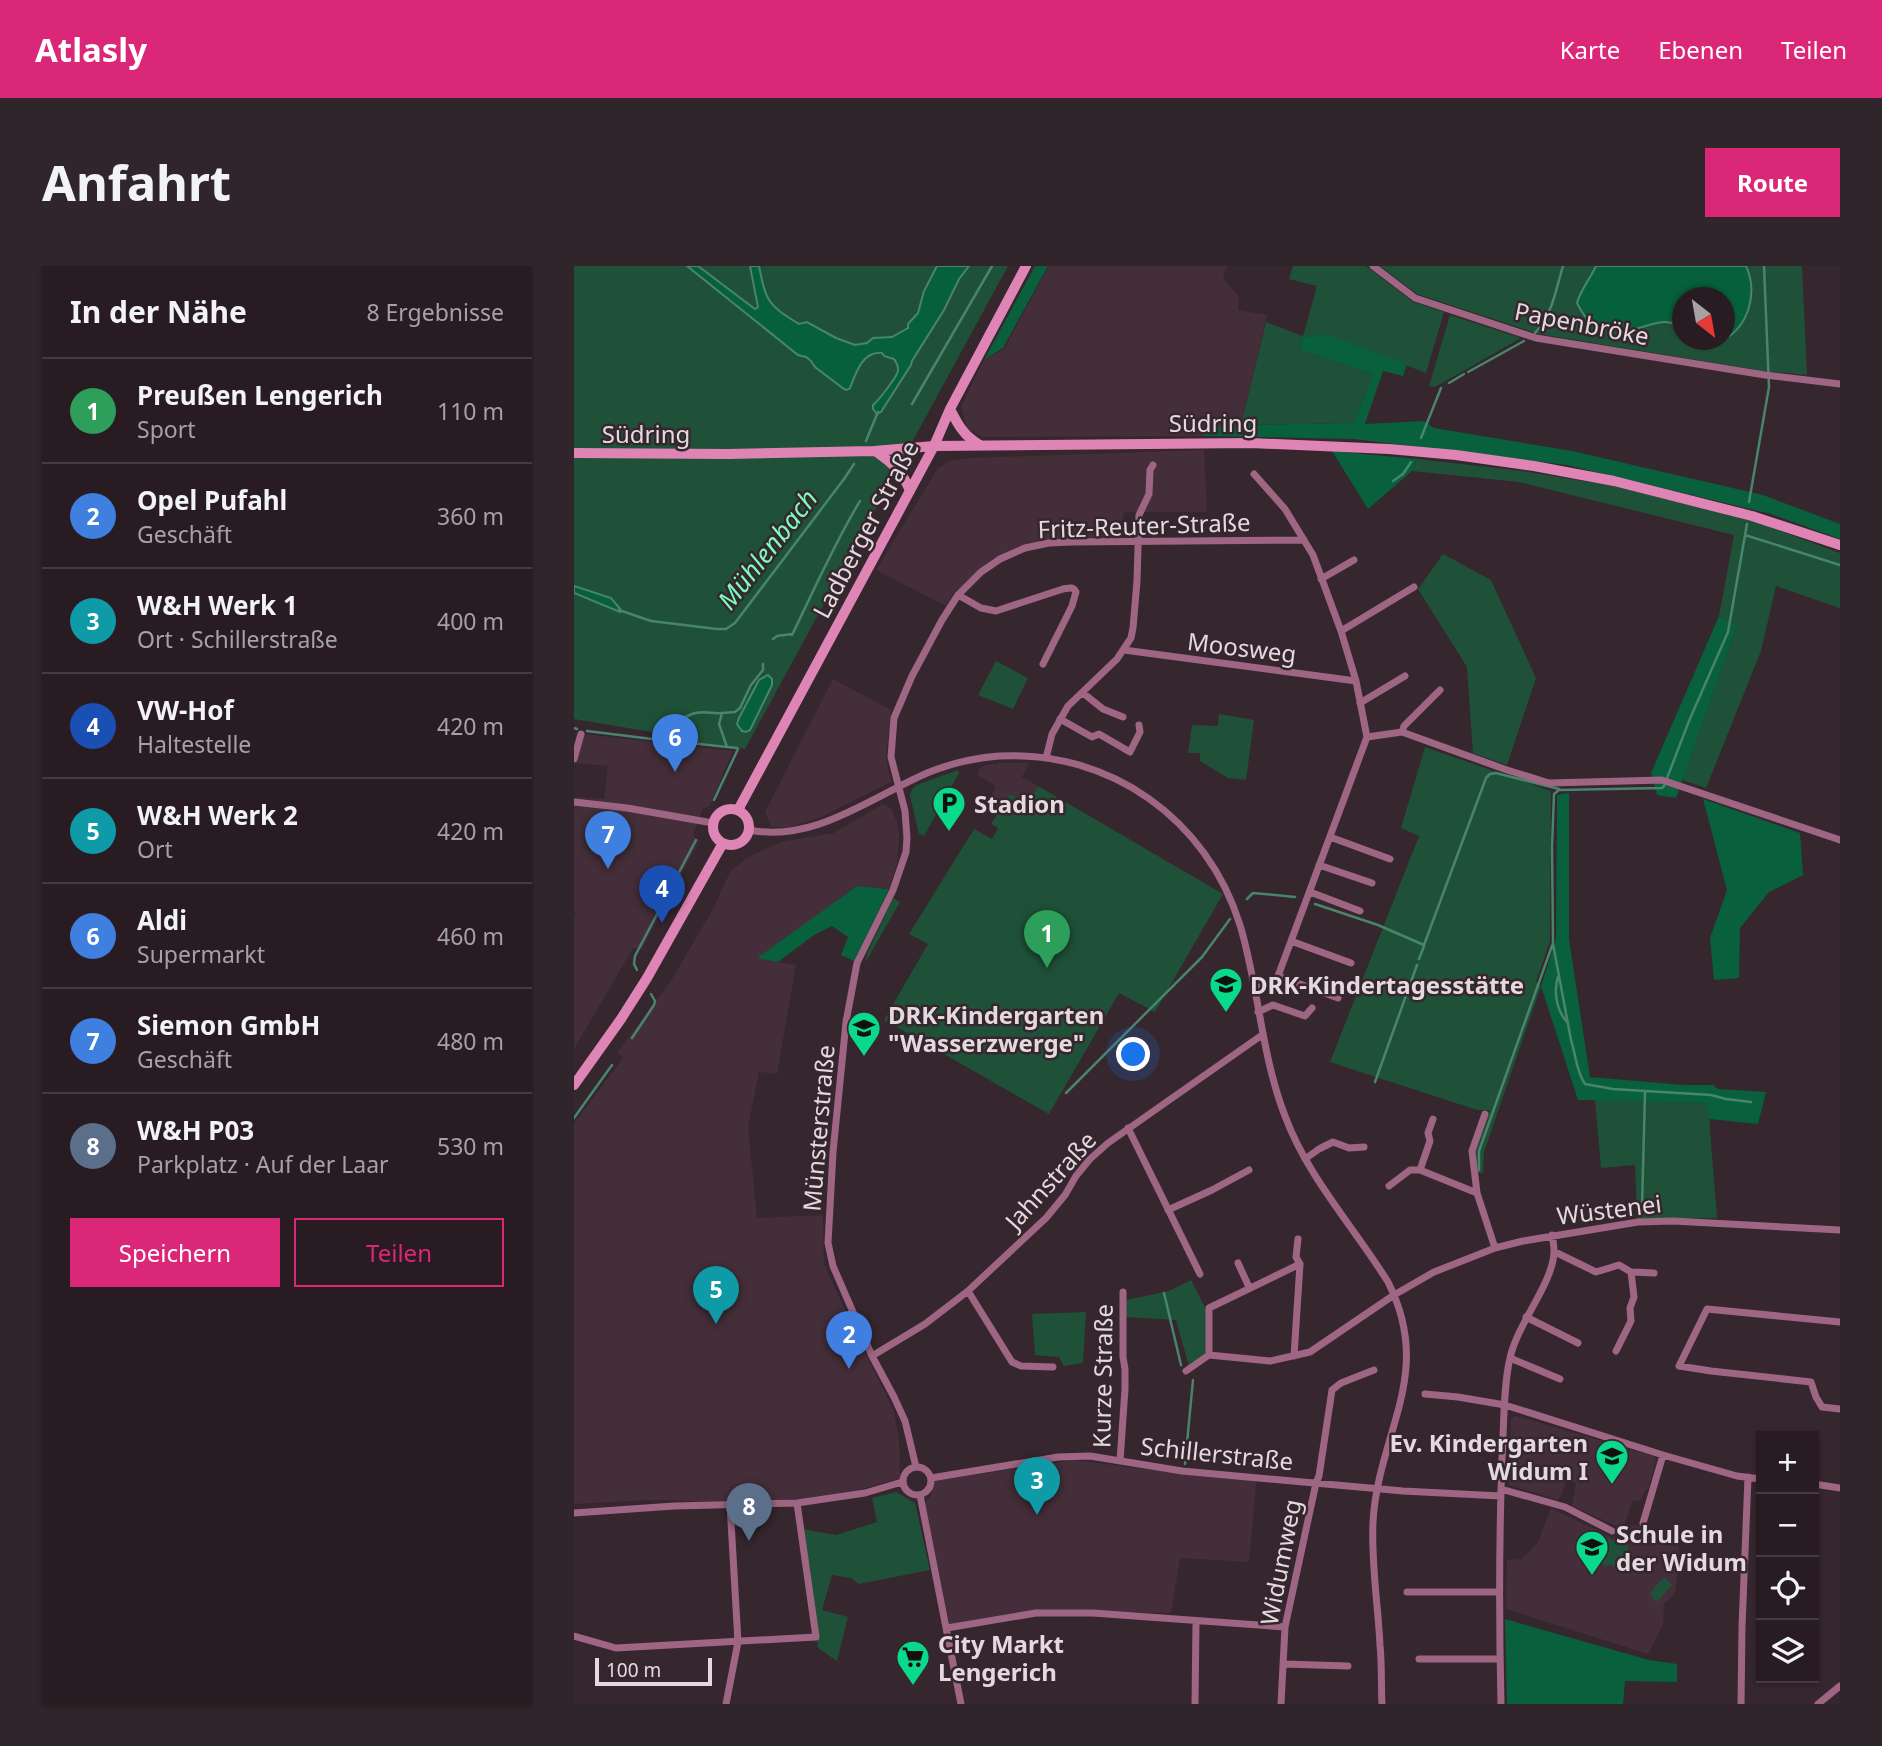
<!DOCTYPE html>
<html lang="de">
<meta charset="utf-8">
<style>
:root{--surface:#281c22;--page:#30252a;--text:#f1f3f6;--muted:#a5a1a5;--line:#443a40;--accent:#db2777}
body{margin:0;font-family:"Noto Sans",sans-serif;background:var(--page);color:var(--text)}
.controls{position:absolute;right:21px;bottom:21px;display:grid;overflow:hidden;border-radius:0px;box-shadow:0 2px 5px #0004}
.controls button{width:63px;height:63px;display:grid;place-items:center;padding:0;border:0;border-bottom:2px solid var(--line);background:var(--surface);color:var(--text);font:35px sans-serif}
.compass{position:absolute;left:1098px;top:21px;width:63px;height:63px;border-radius:50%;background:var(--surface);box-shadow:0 2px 5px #0004;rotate:149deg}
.scale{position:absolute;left:21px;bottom:18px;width:117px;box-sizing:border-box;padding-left:7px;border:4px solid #e4d9de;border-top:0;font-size:19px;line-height:24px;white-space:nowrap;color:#e4d9de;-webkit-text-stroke:5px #36262e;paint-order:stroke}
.you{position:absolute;left:560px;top:789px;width:24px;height:24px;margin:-18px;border:5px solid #fff;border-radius:50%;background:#1a73e8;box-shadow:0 0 0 10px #1a73e833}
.badge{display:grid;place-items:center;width:46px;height:46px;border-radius:50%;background:var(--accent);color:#fff;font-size:23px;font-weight:700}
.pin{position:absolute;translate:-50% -58px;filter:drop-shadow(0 2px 4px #0008)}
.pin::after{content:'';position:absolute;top:37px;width:24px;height:21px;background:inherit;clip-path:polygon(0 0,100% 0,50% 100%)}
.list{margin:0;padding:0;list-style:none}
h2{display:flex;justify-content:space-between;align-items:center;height:91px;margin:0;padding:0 28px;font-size:30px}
h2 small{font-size:23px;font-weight:400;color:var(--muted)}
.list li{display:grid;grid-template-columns:46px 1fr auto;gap:21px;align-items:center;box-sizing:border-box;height:105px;padding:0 28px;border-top:2px solid var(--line)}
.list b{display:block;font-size:26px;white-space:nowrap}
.list p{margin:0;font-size:23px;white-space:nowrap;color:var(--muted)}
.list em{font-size:23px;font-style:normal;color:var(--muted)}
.actions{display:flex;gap:14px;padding:21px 28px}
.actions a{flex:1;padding:16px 0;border:2px solid var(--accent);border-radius:0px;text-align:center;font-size:24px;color:var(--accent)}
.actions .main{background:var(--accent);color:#fff}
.icon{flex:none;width:38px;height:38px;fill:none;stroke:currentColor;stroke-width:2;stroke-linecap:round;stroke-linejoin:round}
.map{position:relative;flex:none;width:1266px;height:1438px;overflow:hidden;border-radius:0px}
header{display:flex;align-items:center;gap:42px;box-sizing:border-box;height:98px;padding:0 35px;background:var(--accent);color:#fff}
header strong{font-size:33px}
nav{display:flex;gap:38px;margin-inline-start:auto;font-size:24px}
.intro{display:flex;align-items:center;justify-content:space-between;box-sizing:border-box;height:168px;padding:0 42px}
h1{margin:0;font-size:49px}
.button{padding:18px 32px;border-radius:0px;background:var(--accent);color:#fff;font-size:24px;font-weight:700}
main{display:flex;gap:42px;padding:0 42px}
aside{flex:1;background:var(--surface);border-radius:0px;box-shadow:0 2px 5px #0004}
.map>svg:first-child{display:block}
</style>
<header>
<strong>Atlasly</strong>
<nav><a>Karte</a><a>Ebenen</a><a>Teilen</a></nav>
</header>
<div class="intro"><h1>Anfahrt</h1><a class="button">Route</a></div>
<main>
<aside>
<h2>In der Nähe<small>8 Ergebnisse</small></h2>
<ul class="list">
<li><span class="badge" style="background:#2e9e5b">1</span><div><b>Preußen Lengerich</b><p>Sport</p></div><em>110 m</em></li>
<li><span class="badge" style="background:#3f7fe0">2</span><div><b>Opel Pufahl</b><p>Geschäft</p></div><em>360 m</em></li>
<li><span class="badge" style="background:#0f9aa8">3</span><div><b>W&amp;H Werk 1</b><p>Ort · Schillerstraße</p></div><em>400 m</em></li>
<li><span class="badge" style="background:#1a4fb4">4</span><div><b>VW-Hof</b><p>Haltestelle</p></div><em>420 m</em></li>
<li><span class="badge" style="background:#0f9aa8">5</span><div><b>W&amp;H Werk 2</b><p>Ort</p></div><em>420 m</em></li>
<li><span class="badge" style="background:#3f7fe0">6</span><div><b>Aldi</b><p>Supermarkt</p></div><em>460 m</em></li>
<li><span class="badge" style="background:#3f7fe0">7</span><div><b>Siemon GmbH</b><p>Geschäft</p></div><em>480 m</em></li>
<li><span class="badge" style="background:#5c6f8a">8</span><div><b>W&amp;H P03</b><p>Parkplatz · Auf der Laar</p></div><em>530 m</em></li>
</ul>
<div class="actions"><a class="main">Speichern</a><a>Teilen</a></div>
</aside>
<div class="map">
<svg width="1266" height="1438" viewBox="0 0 1266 1438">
<rect width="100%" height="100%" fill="#36262e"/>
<path fill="#442e39" d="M 475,0 L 653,0 L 649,12 L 665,31 L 664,44 L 693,49 L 667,159 L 631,162 L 630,170 L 408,171 L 393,162 L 387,140 L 410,94 L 430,83 Z
M 630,184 L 633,246 L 550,246 L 544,273 L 448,280 L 416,294 L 379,328 L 372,340 L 302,304 L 364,202 L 376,195 L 396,192 Z
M 259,413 L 317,444 L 312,492 L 317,516 L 245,552 L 216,561 L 197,561 L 191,546 Z
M 10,468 L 159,485 L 135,541 L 129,542 L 119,569 L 125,575 L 68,683 L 59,682 L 0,783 L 0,652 L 2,648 L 0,646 L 0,531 L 30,533 L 34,500 L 2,497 Z
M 427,497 L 455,497 L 448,511 L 464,520 L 454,538 L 444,533 L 427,544 L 414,536 L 422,520 L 404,509 L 404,507 L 406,502 L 411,499 Z
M 309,538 L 317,542 L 323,556 L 325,569 L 323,597 L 315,623 L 283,620 L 184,692 L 222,699 L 203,808 L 185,806 L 174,861 L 183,952 L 249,949 L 250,998 L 287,1078 L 320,1145 L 325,1174 L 326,1212 L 285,1224 L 223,1233 L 157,1236 L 74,1234 L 0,1238 L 0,857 L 49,792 L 43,787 L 98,713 L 138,645 L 156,606 L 172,592 L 207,576 L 260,567 Z
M 942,1150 L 1079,1190 L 1082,1194 L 1074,1224 L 1072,1223 L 1066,1235 L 1059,1234 L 1049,1263 L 998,1240 L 1002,1217 L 992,1214 L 988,1228 L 984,1234 L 935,1219 L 937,1153 Z
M 501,1194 L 616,1209 L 683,1208 L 675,1296 L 606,1292 L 597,1347 L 462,1346 L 376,1361 L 351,1237 L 357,1230 L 359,1215 Z
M 977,1242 L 1039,1272 L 1041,1270 L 1045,1271 L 1047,1265 L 1050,1265 L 1053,1258 L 1090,1265 L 1102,1269 L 1106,1289 L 1101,1328 L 1090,1337 L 1089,1359 L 1074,1388 L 932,1343 L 933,1294 L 948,1293 L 964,1276 Z"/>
<path fill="#1f5138" d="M 0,0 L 434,0 L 171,483 L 82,470 L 84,467 L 0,453 Z
M 719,0 L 792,0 L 839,36 L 870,46 L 852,107 L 752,68 L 728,71 L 726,84 L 799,108 L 780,157 L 667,159 L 692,56 L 729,70 L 743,20 L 715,13 Z
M 806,0 L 1022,0 L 1018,10 L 1007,24 L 1057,64 C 1074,59 1093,50 1108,63 L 1108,74 L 1120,74 L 1128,82 L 1136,81 L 1162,66 L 1174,47 L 1175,6 L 1172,0 L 1228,0 L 1233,109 L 1190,105 L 965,68 L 843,28 Z
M 876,49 L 947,72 L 861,121 L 855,120 Z
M 843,193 L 949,205 L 1040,220 L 1182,256 L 1266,287 L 1266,342 L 1202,320 L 1187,385 L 1132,522 L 1108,514 L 1163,359 L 1145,350 L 1160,269 L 945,216 L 838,205 Z
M 869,288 L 917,314 L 962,412 L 933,499 L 899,487 L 893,401 L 844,323 Z
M 422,395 L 454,412 L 439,443 L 404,429 Z
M 645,448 L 680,454 L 672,514 L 654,512 L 626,495 L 626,487 L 614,487 L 618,459 L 644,460 Z
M 851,481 L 977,525 L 976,675 L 962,716 L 967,720 L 910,886 L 909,907 L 904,907 L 902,886 L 916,844 L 903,844 L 756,796 L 845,570 L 827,562 Z
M 384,504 L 385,507 L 350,570 L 345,568 L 336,530 C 337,524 339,521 345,518 Z
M 464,520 L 649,628 L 581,746 L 545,727 L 475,848 L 310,754 L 354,678 L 335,668 L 400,563 L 418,573 L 424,562 L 417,558 L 436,528 L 454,538 Z
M 319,632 L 326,636 L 291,697 L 293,688 Z
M 1021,834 L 1134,837 L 1143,952 L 1063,953 L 1061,899 L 1027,902 Z
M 617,1014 L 633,1045 L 633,1088 L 615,1100 L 602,1054 L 552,1051 L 552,1034 L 595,1025 Z
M 512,1046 L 509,1097 L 490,1100 L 485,1091 L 461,1089 L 458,1048 Z
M 322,1226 L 341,1237 L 356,1304 L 285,1318 L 277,1312 L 258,1309 L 248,1344 L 274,1351 L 263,1395 L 244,1382 L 228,1263 L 262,1269 L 303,1256 L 298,1232 Z
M 1031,1272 L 1054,1279 C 1056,1295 1059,1293 1044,1303 L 1036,1298 L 1033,1300 L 1024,1298 Z
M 1090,1311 L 1098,1319 L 1083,1336 L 1075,1328 Z"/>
<path fill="#08603c" d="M 461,0 L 474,0 L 429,82 L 410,94 Z
M 752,68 L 833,98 L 829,110 L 809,105 L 791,158 L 850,155 L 860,162 L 998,185 L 1189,229 L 1266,258 L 1266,273 L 1197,248 L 993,199 L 780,173 L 630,170 L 630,162 L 667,159 L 780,157 L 799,108 L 726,84 L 728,71 Z
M 758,185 L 843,193 L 838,205 L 794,243 Z
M 1145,350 L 1163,359 L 1102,532 L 1083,529 L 1077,507 Z
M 995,527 L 995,673 L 1016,811 L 1110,819 L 1139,819 L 1144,823 L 1192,826 L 1184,858 L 1135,853 L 1133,837 L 1004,834 L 967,720 L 982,673 L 983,529 Z
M 1129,533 L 1226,567 L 1229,609 L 1195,626 L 1166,662 L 1165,712 L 1140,714 L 1136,672 L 1153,624 Z
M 283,620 L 315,623 L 280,695 L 267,689 L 274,671 L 258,660 L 240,669 L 204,696 L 183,692 Z
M 931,1353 L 1075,1394 L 1103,1398 L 1103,1416 L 1051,1415 L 1049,1438 L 933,1438 Z"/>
<path fill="#07603c" stroke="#49846d" stroke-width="2" d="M 113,0 L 124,0 L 181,43 L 184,41 L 176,0 L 185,0 C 192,36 194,39 225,58 L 233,56 L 262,72 L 281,79 L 293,77 L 299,72 L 318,71 L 334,62 L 334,58 L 344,47 L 350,25 L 363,0 L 395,0 L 385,13 L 370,44 L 338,95 L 337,99 L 307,146 L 303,148 L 299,143 L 299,139 C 304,135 323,111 324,105 C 324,99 323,98 320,93 L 310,90 L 308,87 C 289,85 282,106 276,122 L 273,124 L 270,123 L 241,101 L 237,95 L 232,91 L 224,89 Z
M 1022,0 L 1172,0 C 1184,26 1175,59 1151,73 L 1150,32 L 1108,32 L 1108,63 C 1093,49 1077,60 1060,63 C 1048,65 1026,62 1016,55 C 1011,52 1006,43 1003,37 C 1007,23 1016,13 1022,0 Z
M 0,320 L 37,332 L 47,344 L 46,346 L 0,327 Z
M 194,409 L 198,413 L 198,419 L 176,464 L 172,466 L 168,465 L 163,458 L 165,452 L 185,414 Z"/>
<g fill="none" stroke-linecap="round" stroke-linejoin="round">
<path stroke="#49846d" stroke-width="2.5" d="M 961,67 C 978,50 982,23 989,0
M 894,106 L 950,75
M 875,117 L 890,108
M 338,138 L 418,0
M 847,172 L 867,122
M 292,175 L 304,146
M 819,215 L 829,208 L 837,196
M 1175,236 L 1195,121 L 1190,0
M 1171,269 L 1266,299
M 45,344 L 77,355 L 143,363 L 152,363 L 161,357 L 270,213 L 280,198
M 218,369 C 240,324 260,278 286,235
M 199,373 L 203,370 L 218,368
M 0,462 L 3,463
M 13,465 L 78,473 C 94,468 103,453 118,448 C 128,444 138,448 148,447
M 81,473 L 153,481
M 163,482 L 153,481 L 145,458 L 148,447 L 161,446 L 166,442 L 177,419 L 189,404 L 189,398
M 140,534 L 164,483
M 673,633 L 679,627 L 721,631
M 741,638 L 804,659 L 850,679 L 912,512 L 916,508 L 922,507 L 985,523
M 979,678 L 997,774 C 1002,789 1002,805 1011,818 L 1039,823 L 1137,829 L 1152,833 L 1177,836
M 845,693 L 850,680
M 63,704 L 60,698 L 61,690 L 122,574
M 984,711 C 979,726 983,746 994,757
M 58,772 L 80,739 L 81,735 L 77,728
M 801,816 L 843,699
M 492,827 L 628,691 L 656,653
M 0,852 L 38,799
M 905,904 L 905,885 L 979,677 L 978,581 L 980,528 L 985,524 L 1088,522 L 1090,520 L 1115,455 L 1154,366 L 1173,258
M 1068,941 L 1071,826
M 590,1027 L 607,1099
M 611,1198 L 619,1114"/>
<path stroke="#9e6683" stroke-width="7" d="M 799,0 L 841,32 L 962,72 L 1191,109 L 1266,118
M 747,313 L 780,294
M 384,329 L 407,342 L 422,345 L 489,323 C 495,322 499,320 502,326 L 498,340 L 469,398
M 767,365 L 840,321
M 550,384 L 782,415
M 509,427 L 529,443 L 549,451
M 786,437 L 831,410
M 486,453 L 518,471 L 525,468 L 556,486 L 566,466 L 565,459
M 828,466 L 830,460 L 866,424
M 793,471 L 828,466 L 933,504 L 975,517 L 1088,514 L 1266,574
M 472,492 L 478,468 L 494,440 L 543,393 L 557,372 L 559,362 L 563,315 L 565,249 L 575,228 L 576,204 L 579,199
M 0,493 L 7,468
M 0,536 L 53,542 L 139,557
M 175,564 C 240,577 296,532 353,507 C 375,498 400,492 425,490 C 536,484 633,553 666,659 C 685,722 687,788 711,850 C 734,912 780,961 814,1016 C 861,1109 804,1166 799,1256 C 797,1297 804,1338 806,1379 C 808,1399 807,1418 808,1438
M 756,571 L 816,593
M 745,599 L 798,617
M 736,626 L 786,645
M 717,675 L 777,697
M 704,710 L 764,732
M 680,722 L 697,719 L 704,710 L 793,471 L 782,415 L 767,365 L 739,289 L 711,243 L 680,208
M 684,746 L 699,739 L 731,750 L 738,742
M 554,862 L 626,1008
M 731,893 L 745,883 L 759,876 L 775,882 L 790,881
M 846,904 L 856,875 L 854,867 L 859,853
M 815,920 L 836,904 L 846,904 L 903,927 L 921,982
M 903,927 L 898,885 L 911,848
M 594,944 L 638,924 L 675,904
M 724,973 L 722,991 L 726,998
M 981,986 L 1022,1006 L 1045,999 L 1057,1006 L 1060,1031 L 1056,1042 L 1057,1055 L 1042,1085
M 664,997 L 675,1021
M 1057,1006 L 1080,1007
M 394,1025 L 438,1096 L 447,1100 L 479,1101
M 952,1051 L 1004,1077
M 1266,1056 L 1133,1043 L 1105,1100 L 1137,1105 L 1237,1116 L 1242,1131 L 1248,1141 L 1266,1143
M 635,1089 L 635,1042 L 726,998 L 720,1090
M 298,1090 L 351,1058 L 394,1025 L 472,952 L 491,929 L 502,910 L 516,893 L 534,877 L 688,769
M 936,1092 L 986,1113
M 612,1105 L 635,1089 L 696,1095 L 736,1086 L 820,1029 L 860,1006 L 921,982 L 949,975 L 1064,956 L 1099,955 L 1266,964
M 851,1128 L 884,1131 L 931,1139 L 1089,1189 L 1163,1210 L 1187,1213
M 546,1195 L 551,1123 L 551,1103 L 549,1091 L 549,1026
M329 1215a14 14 0 1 1 28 0a14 14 0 1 1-28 0Z
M 342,1201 L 331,1155 L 320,1131 L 298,1090 L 259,1000 L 254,977 L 259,886 L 272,756 L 283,697 L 319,624 L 332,586 L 333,572 L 331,545 L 317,491 L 320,452 L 338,410 L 368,354 L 384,329 L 407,306 L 426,293 L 451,282 L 475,277 L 498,276 L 730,274
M 357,1212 L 484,1191 L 516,1190 L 608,1205 L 829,1225 L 927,1230
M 1240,1218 L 1266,1222
M 927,1223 L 991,1241 L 1038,1265
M 346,1229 L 387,1438
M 0,1247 L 100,1240 L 223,1237 L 291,1227 L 328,1216
M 1069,1257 L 1089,1189
M 833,1326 L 925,1326
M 373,1362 L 462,1347 L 519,1347 L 711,1361
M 0,1370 L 42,1382 L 242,1371 L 223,1237
M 845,1393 L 926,1393
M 709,1398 L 774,1400
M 152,1438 L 164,1376 L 156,1238
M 621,1438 L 622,1356
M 707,1438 L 711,1361 L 742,1217 L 745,1210 L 758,1124 L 767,1117 L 800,1104
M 927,1438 C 925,1356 925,1275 928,1193 C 930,1162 929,1122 936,1092 C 943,1058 980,1016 980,985 C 980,980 979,974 978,969
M 1167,1438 L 1168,1361 L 1174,1211
M 1244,1438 L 1266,1420"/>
<path stroke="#df85b5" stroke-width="10" d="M 376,143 C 384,159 390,170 406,179
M 301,185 C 317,196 329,206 336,225
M 0,187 L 154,188 L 300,185 L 360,180 L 677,177 L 815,183 L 882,189 L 960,200 L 1040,215 L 1178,250 L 1266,279
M139 561a18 18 0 1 1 36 0a18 18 0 1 1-36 0Z
M 164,544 L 360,180 L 376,143 L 452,0
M 0,819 L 47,753 L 73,712 L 149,577"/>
</g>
<defs>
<symbol id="parking-pin" viewBox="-11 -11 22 30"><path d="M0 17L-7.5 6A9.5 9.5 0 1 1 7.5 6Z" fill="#09d98b" stroke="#36262e"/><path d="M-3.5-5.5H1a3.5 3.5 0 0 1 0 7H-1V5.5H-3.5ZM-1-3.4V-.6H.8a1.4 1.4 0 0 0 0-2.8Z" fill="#111"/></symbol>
<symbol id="school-pin" viewBox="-11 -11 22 30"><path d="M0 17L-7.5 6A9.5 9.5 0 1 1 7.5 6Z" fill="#09d98b" stroke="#36262e"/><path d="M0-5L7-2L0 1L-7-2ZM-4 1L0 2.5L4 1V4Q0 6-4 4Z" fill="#111"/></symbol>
<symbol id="supermarket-pin" viewBox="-11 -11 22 30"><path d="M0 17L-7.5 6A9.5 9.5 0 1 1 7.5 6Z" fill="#09d98b" stroke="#36262e"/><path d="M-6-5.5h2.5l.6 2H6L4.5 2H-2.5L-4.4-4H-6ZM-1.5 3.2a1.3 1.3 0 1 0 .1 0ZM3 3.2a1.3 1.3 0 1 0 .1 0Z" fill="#111"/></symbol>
</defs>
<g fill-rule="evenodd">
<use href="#parking-pin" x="356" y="518" width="38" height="52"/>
<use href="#school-pin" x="633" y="699" width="38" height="52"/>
<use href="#school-pin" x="271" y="743" width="38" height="52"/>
<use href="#school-pin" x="1019" y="1171" width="38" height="52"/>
<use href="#school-pin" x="999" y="1262" width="38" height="52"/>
<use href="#supermarket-pin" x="320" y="1372" width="38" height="52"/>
</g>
<g text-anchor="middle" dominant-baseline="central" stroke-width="5" stroke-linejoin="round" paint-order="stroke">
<g font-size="24" fill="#e4d9de" stroke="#36262e">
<text transform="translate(1008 57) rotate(11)">Papenbröke</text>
<text x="639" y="156">Südring</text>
<text x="72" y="167">Südring</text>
<text transform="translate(570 259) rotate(-2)">Fritz-Reuter-Straße</text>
<text transform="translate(291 263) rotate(-62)">Ladberger Straße</text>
<text transform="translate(668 381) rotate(7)">Moosweg</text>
<text transform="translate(244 862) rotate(-85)">Münsterstraße</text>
<text transform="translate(476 914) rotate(-48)">Jahnstraße</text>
<text transform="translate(1035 943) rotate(-7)">Wüstenei</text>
<text transform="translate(528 1110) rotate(-89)">Kurze Straße</text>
<text transform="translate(643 1187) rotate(6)">Schillerstraße</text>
<text transform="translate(706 1296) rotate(-79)">Widumweg</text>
</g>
<g font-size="24" font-weight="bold" fill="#e4d9de" stroke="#36262e" text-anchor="start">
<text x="400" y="537">Stadion</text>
<text x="676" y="718">DRK-Kindertagesstätte</text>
<text x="314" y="748">DRK-Kindergarten<tspan x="314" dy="28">"Wasserzwerge"</tspan></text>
<text x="1014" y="1176" text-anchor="end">Ev. Kindergarten<tspan x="1014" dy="28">Widum I</tspan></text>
<text x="1042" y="1267">Schule in<tspan x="1042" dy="28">der Widum</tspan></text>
<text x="364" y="1377">City Markt<tspan x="364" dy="28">Lengerich</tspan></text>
</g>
<g font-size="26" font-style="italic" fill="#7afdb9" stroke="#36262e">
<text transform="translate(193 283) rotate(-52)">Mühlenbach</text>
</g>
</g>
</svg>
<div class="controls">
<button>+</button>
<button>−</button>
<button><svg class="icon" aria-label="locate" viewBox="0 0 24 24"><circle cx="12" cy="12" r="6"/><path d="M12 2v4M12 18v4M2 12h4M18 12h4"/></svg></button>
<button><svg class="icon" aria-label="layers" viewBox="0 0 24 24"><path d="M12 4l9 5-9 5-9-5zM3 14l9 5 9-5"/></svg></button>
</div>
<svg class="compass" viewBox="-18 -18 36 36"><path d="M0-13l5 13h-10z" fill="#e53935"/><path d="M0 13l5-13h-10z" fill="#a5a1a5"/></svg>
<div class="scale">100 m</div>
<div class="you"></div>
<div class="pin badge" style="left:473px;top:702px;background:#2e9e5b">1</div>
<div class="pin badge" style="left:275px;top:1103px;background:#3f7fe0">2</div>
<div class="pin badge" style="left:463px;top:1249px;background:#0f9aa8">3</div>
<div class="pin badge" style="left:88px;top:657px;background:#1a4fb4">4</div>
<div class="pin badge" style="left:142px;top:1058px;background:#0f9aa8">5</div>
<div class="pin badge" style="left:101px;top:506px;background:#3f7fe0">6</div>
<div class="pin badge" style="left:34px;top:603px;background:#3f7fe0">7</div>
<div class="pin badge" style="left:175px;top:1275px;background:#5c6f8a">8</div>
</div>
</main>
